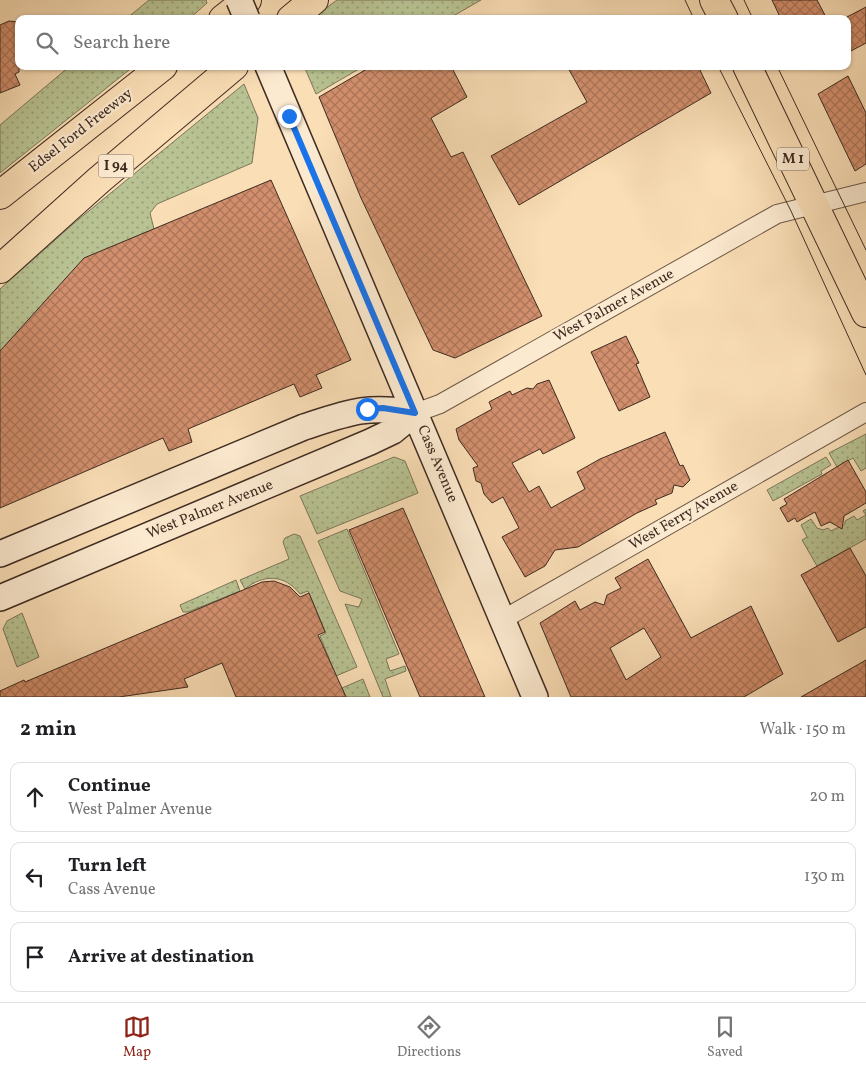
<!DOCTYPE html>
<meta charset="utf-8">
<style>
:root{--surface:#fff;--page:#f6f6f6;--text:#202124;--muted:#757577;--line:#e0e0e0;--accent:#8f2418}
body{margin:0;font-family:Vollkorn,serif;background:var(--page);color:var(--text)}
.stop{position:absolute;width:15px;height:15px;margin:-11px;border:4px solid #1a73e8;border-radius:50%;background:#fff}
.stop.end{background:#1a73e8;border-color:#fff;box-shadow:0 1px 5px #0008}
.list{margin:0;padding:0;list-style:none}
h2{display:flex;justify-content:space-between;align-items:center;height:65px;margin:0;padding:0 20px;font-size:21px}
h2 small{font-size:16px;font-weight:400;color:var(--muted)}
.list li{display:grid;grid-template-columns:32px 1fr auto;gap:15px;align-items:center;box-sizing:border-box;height:70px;margin:0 10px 10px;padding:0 10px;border:1px solid var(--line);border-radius:10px}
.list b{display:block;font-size:19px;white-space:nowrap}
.list p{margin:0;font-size:16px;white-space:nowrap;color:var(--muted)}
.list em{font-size:16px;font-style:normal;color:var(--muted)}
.icon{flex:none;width:28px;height:28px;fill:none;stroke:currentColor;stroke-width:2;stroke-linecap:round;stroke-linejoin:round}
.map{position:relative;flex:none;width:866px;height:697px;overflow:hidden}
.search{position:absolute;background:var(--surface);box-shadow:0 1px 4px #0004;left:15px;right:15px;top:15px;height:55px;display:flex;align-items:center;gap:12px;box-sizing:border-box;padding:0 18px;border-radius:10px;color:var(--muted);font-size:19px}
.sheet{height:305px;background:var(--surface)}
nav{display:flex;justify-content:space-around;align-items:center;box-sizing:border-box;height:70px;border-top:1px solid var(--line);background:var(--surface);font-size:14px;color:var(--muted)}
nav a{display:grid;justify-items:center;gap:2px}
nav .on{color:var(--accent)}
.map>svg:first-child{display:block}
</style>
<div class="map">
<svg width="866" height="697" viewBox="0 0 866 697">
<defs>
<pattern id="grass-dots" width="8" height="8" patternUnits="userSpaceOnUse" patternTransform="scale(1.25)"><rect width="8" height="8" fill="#b8c292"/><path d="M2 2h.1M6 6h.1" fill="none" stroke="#979e77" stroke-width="1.8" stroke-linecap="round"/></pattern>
<pattern id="building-cross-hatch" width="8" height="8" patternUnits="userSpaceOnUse" patternTransform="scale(1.25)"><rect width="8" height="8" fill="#d28f6d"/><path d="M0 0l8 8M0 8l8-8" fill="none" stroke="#ac7559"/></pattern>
</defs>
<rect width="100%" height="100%" fill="#fadeb6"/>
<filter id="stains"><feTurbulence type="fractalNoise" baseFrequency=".004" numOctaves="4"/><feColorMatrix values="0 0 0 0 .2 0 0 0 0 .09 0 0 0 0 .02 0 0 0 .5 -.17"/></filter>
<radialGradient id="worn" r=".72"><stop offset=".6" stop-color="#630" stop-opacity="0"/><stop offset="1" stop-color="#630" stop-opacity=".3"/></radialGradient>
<path fill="url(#grass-dots)" stroke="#7c775a" d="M 149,0 L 206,0 L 207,3 L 189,19 L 126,19 Z
M 337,0 L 481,0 L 448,19 L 311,19 Z
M 70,66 L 134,66 L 0,173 L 0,125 Z
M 304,66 L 364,66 L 316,94 Z
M 244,84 L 258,118 L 252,163 L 157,204 L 150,213 L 154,229 L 0,351 L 0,289 L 73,224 Z
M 866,434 L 866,468 L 861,471 L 853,458 L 837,467 L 829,453 Z
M 394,457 L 405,461 L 418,493 L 317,534 L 300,496 Z
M 826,457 L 831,465 L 821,471 L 822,474 L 773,501 L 767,490 Z
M 866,509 L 866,539 L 817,566 L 802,540 L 807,537 L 801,525 L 811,519 L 817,528 L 823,530 L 828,528 L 831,531 L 845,524 L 845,521 L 854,516 L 857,520 L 866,515 L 863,511 Z
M 347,529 L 399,654 L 386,659 L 390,671 L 405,666 L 406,671 L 385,679 L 391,697 L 383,697 L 345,604 L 359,607 L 362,599 L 340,591 L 318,541 Z
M 294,534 L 300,536 L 357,667 L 336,676 L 320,636 L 326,633 L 308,591 L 300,594 C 285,574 263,574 245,589 L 240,580 L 289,559 L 283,542 L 285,538 Z
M 236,580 L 240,591 L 188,612 L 183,612 L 180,605 Z
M 22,613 L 39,657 L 17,667 L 3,629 L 7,621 Z
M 363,679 L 370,697 L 346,697 L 342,688 Z"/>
<path fill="url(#building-cross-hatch)" stroke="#3f2c22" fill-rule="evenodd" d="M 772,0 L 817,0 L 827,19 L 781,19 Z
M 866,7 L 866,43 L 847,53 L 847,17 Z
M 9,21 L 19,22 L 19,72 L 15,74 L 20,85 L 0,93 L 0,25 Z
M 372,66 L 451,66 L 467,97 L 431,118 L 451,157 L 463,152 L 542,316 L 455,358 L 433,350 L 361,198 L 319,97 Z
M 567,66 L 698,66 L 711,93 L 519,205 L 491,156 L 587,102 Z
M 848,76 L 866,113 L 866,164 L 855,171 L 818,94 Z
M 271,180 L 351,360 L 316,375 L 322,388 L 300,397 L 294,384 L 188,429 L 192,442 L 169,451 L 163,438 L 0,508 L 0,351 L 84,258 Z
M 626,336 L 639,363 L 636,364 L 650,397 L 619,411 L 591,352 Z
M 549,380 L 575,438 L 543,454 L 540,449 L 512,463 L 529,492 L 539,486 L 551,508 L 585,489 L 577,472 L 600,459 L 665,432 L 680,466 L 683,465 L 690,480 L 683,487 L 674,485 L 672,493 L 655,500 L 657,504 L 637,513 L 578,547 L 555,550 L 545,566 L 525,577 L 502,537 L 519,528 L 503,497 L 492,503 L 484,494 L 481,483 L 476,481 L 473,468 L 478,466 L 459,440 L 456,429 L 492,409 L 489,402 L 510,391 L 512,395 L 527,388 L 533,389 L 537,384 Z
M 848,460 L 866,492 L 866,503 L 844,516 L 842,529 L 830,522 L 821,526 L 815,512 L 797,522 L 795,518 L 788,522 L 780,508 L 787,504 L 784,499 Z
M 403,508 L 485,697 L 420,697 L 349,530 Z
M 850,548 L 866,576 L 866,627 L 838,642 L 801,575 Z
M 648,559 L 691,638 L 751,606 L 783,674 L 744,697 L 571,697 L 540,623 L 575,601 L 580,610 L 595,602 L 604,605 L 607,595 L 621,588 L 615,578 ZM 644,628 L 661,657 L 626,680 L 610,648 Z
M 274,581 L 290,587 L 300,597 L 309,593 L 325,632 L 318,635 L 346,697 L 236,697 L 222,663 L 184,679 L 188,687 L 119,697 L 0,697 L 0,691 L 24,680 L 25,682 L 262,582 Z
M 866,660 L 866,697 L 801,697 Z"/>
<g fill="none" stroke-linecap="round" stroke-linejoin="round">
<defs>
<path id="street" d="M 415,413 L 440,404 L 777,214 L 866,192
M 502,620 L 866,412"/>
<path id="secondary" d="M 268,66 L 535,697
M 0,554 L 304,427 C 350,412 366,405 415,413
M 0,598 L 370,442 L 393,431 L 415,413"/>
<path id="primary" d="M 714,0 L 724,19
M 747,66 L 866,313"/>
<path id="highway" d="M 223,19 L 247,0
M 291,19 L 314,0
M 0,195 L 163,66
M 0,269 L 99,180 L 234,66"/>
</defs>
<use href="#street" stroke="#6e5847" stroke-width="20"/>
<use href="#secondary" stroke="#3f2c22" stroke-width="28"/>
<use href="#primary" stroke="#3f2c22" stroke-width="30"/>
<use href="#highway" stroke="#3f2c22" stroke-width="30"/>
<use href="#street" stroke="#fcead0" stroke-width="18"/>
<use href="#secondary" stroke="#fcead0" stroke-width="25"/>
<use href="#primary" stroke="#fadeb6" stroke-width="28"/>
<use href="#highway" stroke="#fadeb6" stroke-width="28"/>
<path stroke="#3f2c22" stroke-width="1" d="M 685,0 L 694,19
M 744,0 L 753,19
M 718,66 L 791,211 L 866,375
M 777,66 L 866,250"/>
<defs>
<path id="secondary-bridge" d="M 239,0 L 247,19"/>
</defs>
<use href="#secondary-bridge" stroke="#3f2c22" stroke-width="28" stroke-linecap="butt"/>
<use href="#secondary-bridge" stroke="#fcead0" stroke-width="25"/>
</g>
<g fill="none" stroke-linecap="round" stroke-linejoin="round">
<path stroke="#1a73e8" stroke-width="6" d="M 289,116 L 415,413 L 383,408 L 367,409"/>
</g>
<g text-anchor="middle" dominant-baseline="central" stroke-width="4.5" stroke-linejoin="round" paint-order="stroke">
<g fill="#fcead0" stroke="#786556" stroke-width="1">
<rect x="777" y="147.5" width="32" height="23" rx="4"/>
<rect x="98.5" y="154.5" width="35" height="23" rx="4"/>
</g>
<g font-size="14" font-weight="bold" fill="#3f2c22">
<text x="793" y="159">M 1</text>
<text x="116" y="166">I 94</text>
</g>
<g font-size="15" fill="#3f2c22" stroke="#fcead0">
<text transform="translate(81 131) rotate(-38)">Edsel Ford Freeway</text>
<text transform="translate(614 306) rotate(-29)">West Palmer Avenue</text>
<text transform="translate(437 464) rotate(67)">Cass Avenue</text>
<text transform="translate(210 510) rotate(-22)">West Palmer Avenue</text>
<text transform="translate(684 516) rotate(-30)">West Ferry Avenue</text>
</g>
</g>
<rect width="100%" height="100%" filter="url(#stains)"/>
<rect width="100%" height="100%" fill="url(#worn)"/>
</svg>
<div class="stop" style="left:367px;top:409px"></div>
<div class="stop end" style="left:289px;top:116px"></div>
<div class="search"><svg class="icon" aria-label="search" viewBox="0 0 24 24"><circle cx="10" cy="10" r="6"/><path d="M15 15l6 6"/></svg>Search here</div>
</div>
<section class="sheet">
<h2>2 min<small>Walk · 150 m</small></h2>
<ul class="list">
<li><svg class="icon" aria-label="ahead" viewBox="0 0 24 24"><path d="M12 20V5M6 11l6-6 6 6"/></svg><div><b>Continue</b><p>West Palmer Avenue</p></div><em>20 m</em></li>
<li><svg class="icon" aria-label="left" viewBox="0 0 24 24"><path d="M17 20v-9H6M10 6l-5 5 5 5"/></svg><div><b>Turn left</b><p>Cass Avenue</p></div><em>130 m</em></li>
<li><svg class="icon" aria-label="arrive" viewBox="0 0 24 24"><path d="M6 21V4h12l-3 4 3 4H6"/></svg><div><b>Arrive at destination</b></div></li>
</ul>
</section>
<nav>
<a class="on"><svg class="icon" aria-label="map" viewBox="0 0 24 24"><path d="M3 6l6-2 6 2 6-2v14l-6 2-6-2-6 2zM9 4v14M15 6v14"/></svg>Map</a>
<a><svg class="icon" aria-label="directions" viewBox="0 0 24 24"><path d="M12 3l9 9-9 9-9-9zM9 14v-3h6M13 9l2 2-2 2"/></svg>Directions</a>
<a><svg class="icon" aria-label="saved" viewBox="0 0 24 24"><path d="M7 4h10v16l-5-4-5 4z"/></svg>Saved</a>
</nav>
